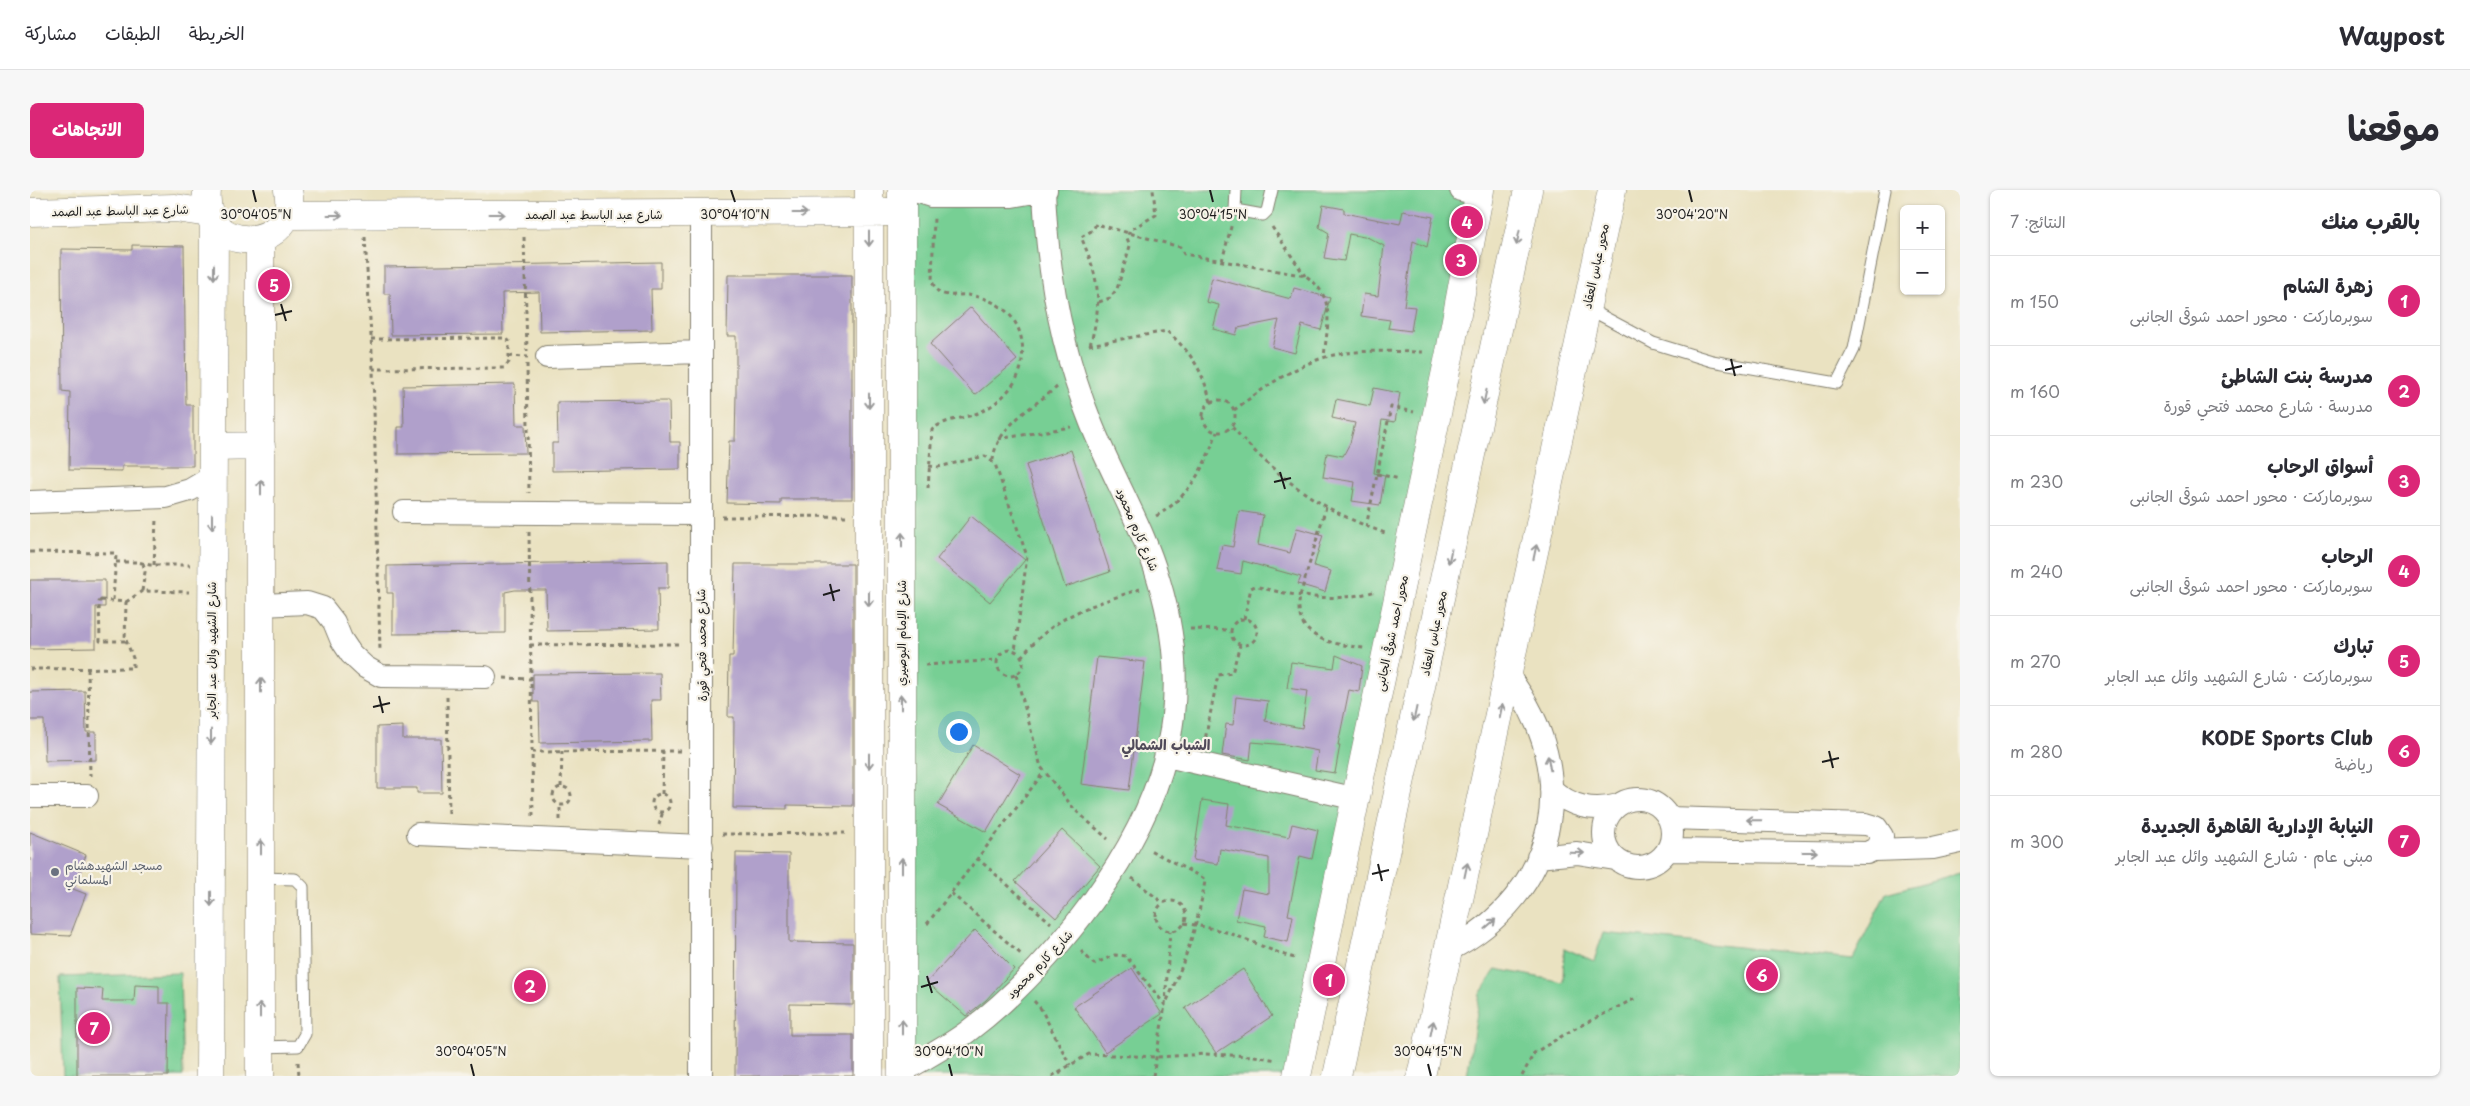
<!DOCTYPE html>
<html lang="ar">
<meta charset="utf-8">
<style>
:root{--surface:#fff;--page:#f7f7f7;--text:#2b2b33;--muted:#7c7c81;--line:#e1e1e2;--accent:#db2777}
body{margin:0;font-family:"Playpen Sans","Playpen Sans Arabic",sans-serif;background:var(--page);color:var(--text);direction:rtl}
.controls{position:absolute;right:15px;top:15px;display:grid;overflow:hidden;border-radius:8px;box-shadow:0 1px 4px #0004}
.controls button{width:45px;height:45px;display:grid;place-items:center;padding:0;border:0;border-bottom:1px solid var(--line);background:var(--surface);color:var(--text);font:25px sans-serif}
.you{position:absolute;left:928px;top:541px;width:18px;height:18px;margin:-12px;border:4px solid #fff;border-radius:50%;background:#1a73e8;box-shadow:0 0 0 8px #1a73e833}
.badge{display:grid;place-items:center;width:32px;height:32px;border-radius:50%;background:var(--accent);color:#fff;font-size:16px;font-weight:700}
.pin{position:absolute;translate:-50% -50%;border:2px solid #fff;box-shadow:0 1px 5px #0006}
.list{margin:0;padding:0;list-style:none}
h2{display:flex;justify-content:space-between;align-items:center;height:65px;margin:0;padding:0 20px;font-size:21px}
h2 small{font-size:16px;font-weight:400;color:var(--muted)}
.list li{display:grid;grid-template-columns:32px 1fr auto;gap:15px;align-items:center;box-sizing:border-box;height:90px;padding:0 20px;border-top:1px solid var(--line)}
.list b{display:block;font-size:19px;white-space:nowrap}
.list p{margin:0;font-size:16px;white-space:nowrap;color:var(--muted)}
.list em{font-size:16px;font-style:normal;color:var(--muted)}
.map{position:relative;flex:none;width:1930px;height:886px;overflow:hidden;direction:ltr;border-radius:8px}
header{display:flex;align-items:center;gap:30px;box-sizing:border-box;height:70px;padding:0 25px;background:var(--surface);border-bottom:1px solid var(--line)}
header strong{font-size:24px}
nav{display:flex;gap:28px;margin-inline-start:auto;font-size:18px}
.intro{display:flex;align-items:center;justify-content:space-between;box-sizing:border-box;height:120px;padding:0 30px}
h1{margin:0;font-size:35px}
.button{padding:12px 22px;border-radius:8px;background:var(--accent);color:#fff;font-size:18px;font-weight:700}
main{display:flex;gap:30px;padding:0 30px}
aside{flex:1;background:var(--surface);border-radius:8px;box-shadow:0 1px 4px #0004}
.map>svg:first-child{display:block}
</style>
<header>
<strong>Waypost</strong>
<nav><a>الخريطة</a><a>الطبقات</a><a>مشاركة</a></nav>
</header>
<div class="intro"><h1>موقعنا</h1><a class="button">الاتجاهات</a></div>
<main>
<aside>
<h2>بالقرب منك<small>النتائج: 7</small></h2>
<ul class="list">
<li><span class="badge">1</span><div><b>زهرة الشام</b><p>سوبرماركت · محور احمد شوقى الجانبى</p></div><em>150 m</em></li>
<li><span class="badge">2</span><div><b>مدرسة بنت الشاطئ</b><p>مدرسة · شارع محمد فتحي قورة</p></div><em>160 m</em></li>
<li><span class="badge">3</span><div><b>أسواق الرحاب</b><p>سوبرماركت · محور احمد شوقى الجانبى</p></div><em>230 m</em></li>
<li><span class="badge">4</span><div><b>الرحاب</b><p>سوبرماركت · محور احمد شوقى الجانبى</p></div><em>240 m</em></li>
<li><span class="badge">5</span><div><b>تبارك</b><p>سوبرماركت · شارع الشهيد وائل عبد الجابر</p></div><em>270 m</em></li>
<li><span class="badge">6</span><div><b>KODE Sports Club</b><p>رياضة</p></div><em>280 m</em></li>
<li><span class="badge">7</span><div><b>النيابة الإدارية القاهرة الجديدة</b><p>مبنى عام · شارع الشهيد وائل عبد الجابر</p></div><em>300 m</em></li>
</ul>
</aside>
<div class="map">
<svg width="1930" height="886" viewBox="0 0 1930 886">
<rect width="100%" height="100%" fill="#f7f3e8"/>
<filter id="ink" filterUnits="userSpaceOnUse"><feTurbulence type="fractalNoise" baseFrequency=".02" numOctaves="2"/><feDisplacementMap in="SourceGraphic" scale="10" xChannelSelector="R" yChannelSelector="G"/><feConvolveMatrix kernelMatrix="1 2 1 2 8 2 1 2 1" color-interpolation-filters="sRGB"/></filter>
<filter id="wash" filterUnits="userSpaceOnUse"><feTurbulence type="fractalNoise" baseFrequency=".0096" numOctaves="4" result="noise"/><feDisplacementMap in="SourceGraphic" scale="20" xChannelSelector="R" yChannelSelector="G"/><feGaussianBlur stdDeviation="1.12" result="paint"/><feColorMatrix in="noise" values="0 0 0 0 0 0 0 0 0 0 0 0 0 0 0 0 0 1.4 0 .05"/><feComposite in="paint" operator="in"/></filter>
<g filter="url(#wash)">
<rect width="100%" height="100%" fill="#eae2c1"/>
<path fill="#77cf94" stroke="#4a7658" d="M 1016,0 L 1431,0 L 1449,4 L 1267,886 L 872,886 L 872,22 L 901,6 Z
M 1930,683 L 1930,886 L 1437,886 L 1450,804 L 1466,779 L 1533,792 L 1534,758 L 1564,771 L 1573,743 L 1823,769 L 1856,703 Z
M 150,783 L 153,886 L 33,886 L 30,787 Z"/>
<g id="blocks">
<path fill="#b0a0cb" d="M 1293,15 L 1314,19 L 1314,23 L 1370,34 L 1373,21 L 1403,27 L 1397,57 L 1383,51 L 1374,116 L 1385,117 L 1381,141 L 1358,138 L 1360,130 L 1331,126 L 1334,104 L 1348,106 L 1354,56 L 1339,48 L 1319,44 L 1314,71 L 1294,68 L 1299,43 L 1289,37 Z
M 102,55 L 154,56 L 156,215 L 163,215 L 163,276 L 92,276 L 92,281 L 39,280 L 40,202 L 32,201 L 31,59 L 102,60 Z
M 631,72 L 631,99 L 621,99 L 622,140 L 510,142 L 509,102 L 472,103 L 473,144 L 361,145 L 360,104 L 354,104 L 354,77 Z
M 698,85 L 822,85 L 822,309 L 751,309 L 751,314 L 697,313 L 699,251 L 705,251 L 706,204 L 706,146 L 697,146 Z
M 1182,88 L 1261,109 L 1264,98 L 1300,108 L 1291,140 L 1272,135 L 1265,163 L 1242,157 L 1249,130 L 1208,138 L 1206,145 L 1183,139 L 1189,115 L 1176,112 Z
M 941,117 L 987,170 L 945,205 L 900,154 Z
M 485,194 L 486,235 L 495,235 L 496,263 L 368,264 L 368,237 L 374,237 L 373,196 Z
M 1344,198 L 1370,203 L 1365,232 L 1352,230 L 1344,283 L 1355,285 L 1350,315 L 1322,311 L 1325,292 L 1293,287 L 1297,263 L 1313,266 L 1320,253 L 1325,233 L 1302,228 L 1306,209 L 1340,216 Z
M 639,211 L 640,252 L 650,252 L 650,279 L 522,281 L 522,253 L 528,253 L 527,212 Z
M 1041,260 L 1080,382 L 1035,397 L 996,275 Z
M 1209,321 L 1233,325 L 1228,355 L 1260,363 L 1267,338 L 1293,345 L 1284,376 L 1301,381 L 1295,402 L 1268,394 L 1271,387 L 1213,371 L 1211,384 L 1187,380 L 1192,355 L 1203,357 Z
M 941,326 L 995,370 L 960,412 L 907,369 Z
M 638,371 L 638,398 L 628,398 L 629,439 L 517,441 L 516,400 L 485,400 L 475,402 L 475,443 L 363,444 L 363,403 L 357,403 L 357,376 Z
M 705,374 L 823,374 L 823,616 L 757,615 L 757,619 L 703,618 L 704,527 L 698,527 L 699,466 L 703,466 Z
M 0,390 L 75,390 L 75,417 L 66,417 L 66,458 L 0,459 Z
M 1306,465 L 1332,476 L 1329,502 L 1319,500 L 1308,555 L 1310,555 L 1305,583 L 1285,580 L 1288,561 L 1257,555 L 1222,552 L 1220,570 L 1192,565 L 1196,534 L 1203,535 L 1206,507 L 1238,511 L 1235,531 L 1272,538 L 1277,501 L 1257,498 L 1261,472 L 1304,478 Z
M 1067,467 L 1115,472 L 1099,600 L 1051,594 Z
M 630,483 L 631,510 L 621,510 L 622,551 L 510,553 L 509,512 L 503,512 L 503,484 Z
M 55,501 L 56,542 L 66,542 L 66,570 L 15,571 L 14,530 L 0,530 L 0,502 Z
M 373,536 L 373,549 L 411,549 L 412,603 L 387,603 L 387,598 L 347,598 L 347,537 Z
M 943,555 L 990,584 L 956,642 L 908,615 Z
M 1172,610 L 1199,614 L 1196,635 L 1259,647 L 1262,634 L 1288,640 L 1282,669 L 1270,666 L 1258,725 L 1263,726 L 1258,752 L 1234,747 L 1236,736 L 1206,730 L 1212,699 L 1239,704 L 1239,668 L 1190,659 L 1188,674 L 1163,670 Z
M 1032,640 L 1070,676 L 1026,728 L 985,691 Z
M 0,642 L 56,665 L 43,699 L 56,704 L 40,746 L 0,744 Z
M 706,663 L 759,664 L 759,752 L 823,753 L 823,815 L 760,814 L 760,845 L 823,845 L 823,886 L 705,886 Z
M 945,740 L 984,779 L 956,810 L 936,826 L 897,792 Z
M 1102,778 L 1132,824 L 1075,862 L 1044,817 Z
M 1213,779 L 1242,826 L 1186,863 L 1155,818 Z
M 105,795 L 129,796 L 129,813 L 139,813 L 138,886 L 47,886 L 47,798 L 73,799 L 72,811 L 104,811 Z"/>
</g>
</g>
<g filter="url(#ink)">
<use href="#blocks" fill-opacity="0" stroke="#837f6e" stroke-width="1"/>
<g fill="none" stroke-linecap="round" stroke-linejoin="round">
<defs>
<path id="lane" d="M 1206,0 L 1205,20 L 1233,25 L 1237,21 L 1242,0
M 1557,118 L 1623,153 L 1682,171 L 1807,193 L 1824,159 L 1855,0
M 230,857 L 268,856 L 275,844 L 273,697 L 265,689 L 231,688"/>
<path id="street" d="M 882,0 L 901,6 L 982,6 L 1016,0
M 1431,0 L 1449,4
M 517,167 L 670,162
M 0,312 L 136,307 L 160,300 L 182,287
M 374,322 L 669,324
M 231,415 L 277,413 L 293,418 L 304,432 L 311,449 L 321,464 L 335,477 L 351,486 L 455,487
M 1137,566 L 1327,609
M 1521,599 C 1542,617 1562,622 1589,615
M 0,606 L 57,606
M1574 643a34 34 0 1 1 68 0a34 34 0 1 1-68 0Z
M 388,644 L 672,656
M 1639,660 L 1837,663 L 1849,657 L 1852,646 L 1846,637 L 1836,634 L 1639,628
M 1845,660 L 1903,658 L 1930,652
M 1508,667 L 1547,663 L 1585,669
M 1419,760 C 1528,704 1553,584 1479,487
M 872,882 C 893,869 917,857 937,842 C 986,805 1027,760 1063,711 C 1136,610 1166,514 1129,391 C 1113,336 1082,286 1061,233 C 1031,159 1017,80 1014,0
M 671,886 C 672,598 670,311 671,23"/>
<path id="secondary" d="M 177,0 C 170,70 271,61 258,0
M 839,0 L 839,886
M 0,22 L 145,18 L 179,23
M 256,25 L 857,22
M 183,257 L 231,256
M 180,886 L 184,33
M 230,886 L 230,49
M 872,886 L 872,0
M 1267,886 L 1420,162 L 1450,0"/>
<path id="primary" d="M 1307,886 L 1498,0
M 1391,886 L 1582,0"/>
</defs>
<use href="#lane" stroke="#837f6e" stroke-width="13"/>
<use href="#street" stroke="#837f6e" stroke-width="24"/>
<use href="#secondary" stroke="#837f6e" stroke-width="29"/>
<use href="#primary" stroke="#837f6e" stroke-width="29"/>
<path stroke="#837f6e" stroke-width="3" stroke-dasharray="4 4" stroke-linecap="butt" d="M 1242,37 L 1275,86
M 335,47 L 343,179 L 350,461
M 494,47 L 497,161
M 1192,71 L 1202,33
M 1069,112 L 1080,108 L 1087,99 L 1100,56 L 1097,48 L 1100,40 L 1126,25 L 1123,0
M 341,149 L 475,148 L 479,151 L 479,172 L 474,178 L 343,179
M 1059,155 L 1137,141 C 1163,165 1171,178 1181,212
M 1060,155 C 1073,111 1069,88 1051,47 L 1063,40 L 1066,34 L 1150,57 L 1154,64 L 1276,86 C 1307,108 1297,135 1294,167
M 479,166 L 498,167
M 497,174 L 499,303
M1173 226a16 16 0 1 1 32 0a16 16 0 1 1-32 0Z
M 1204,220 C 1234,198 1267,173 1304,165 C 1333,159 1366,162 1396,162
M 1202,237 C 1247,288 1293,322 1358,344
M 968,249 L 1041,237
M 963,270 C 966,237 1003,217 1027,197
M 899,276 L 908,277 L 955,266 L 965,274 L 997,366 L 985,461
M 1347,284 L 1370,289
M 898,298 L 902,240 C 913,229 934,229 948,223 C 966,216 987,196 991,177 C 999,137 977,110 938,105 C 930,104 919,107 911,103 C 906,101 904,96 902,91 L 904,27
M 1296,317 L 1270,406 C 1262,449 1302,454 1334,458
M 1126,326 C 1159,308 1175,276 1187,242
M 692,327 L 816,326
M 1336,337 L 1361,217 L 1384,222
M 499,342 L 503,628
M 0,362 L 84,363 L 86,365 L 83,410
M 86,372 L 108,372 L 120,375 L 160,375
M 124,375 L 126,329
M 112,401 L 115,382 L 113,373
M 71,410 L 96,412 L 95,451 L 70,451 L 69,412 Z
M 96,412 L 112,401 L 159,402
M1201 442a13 13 0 1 1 26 0a13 13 0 1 1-26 0Z
M 1214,429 L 1221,398 L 1225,396 C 1265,407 1306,413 1346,401
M 1160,439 L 1201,440
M 500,455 L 650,454
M967 473a13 13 0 1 1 26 0a13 13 0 1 1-26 0Z
M 991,467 C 1028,423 1058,417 1110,399
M 895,475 L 967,470
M 0,479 L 103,478 L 103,468 L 96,450
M 58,479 L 60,586
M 986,485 L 1011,577 L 1045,620 L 1078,649
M 474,488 L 501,489
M 417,507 L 419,626
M 1174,555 L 1188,485 L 1202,483 L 1210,455
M 502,562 L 651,561
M523 606a9 9 0 1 1 18 0a9 9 0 1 1-18 0Z
M 531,597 L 532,561
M 632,604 L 633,561
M622 613a9 9 0 1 1 18 0a9 9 0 1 1-18 0Z
M 530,630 L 530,616
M 629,635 L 633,621
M 692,644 L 815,643
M 947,668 L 1021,733
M 1102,688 L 1133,713
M 921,703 L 992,765
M1126 726a15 15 0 1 1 30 0a15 15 0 1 1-30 0Z
M 1154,733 C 1174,737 1194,740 1212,748 C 1233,756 1246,763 1268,769
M 897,734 L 1014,582
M 1051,761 L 1064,774 L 1085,765 L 1096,766 L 1135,815 C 1154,775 1168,735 1175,691 L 1173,688 L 1118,659
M 1004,811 L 1011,819 L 1040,875
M 268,872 L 269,886
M 1029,881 L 1032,886
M 1022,886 L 1059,864 L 1126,867 L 1175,864 L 1224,866 L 1247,870
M 1123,886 L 1135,815 L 1140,741
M 1492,886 L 1504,863 L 1542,840 L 1608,807"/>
<use href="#lane" stroke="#fff" stroke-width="11"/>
<use href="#street" stroke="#fff" stroke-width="22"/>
<use href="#secondary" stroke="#fff" stroke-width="28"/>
<use href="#primary" stroke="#fff" stroke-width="28"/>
</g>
<defs><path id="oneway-shaft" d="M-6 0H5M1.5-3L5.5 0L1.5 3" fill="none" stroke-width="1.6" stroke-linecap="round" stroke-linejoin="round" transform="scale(1.25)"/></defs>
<g stroke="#999">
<use href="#oneway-shaft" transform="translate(770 23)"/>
<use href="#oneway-shaft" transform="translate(467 24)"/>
<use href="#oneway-shaft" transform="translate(305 25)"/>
<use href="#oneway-shaft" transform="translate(1488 48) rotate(102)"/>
<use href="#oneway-shaft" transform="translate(839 49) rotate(90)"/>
<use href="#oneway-shaft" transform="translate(184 82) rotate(90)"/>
<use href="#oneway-shaft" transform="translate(1455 207) rotate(102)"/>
<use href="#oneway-shaft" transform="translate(839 211) rotate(90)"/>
<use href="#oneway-shaft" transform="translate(231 297) rotate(-90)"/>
<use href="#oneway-shaft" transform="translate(182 332) rotate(90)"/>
<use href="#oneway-shaft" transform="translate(872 350) rotate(-90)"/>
<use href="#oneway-shaft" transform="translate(1505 362) rotate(-78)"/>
<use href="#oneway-shaft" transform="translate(1420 366) rotate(102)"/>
<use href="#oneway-shaft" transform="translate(839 409) rotate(90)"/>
<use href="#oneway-shaft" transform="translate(231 495) rotate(-90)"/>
<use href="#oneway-shaft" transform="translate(871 512) rotate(-90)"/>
<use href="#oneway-shaft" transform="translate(1471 521) rotate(-78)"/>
<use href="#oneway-shaft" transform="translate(1385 524) rotate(102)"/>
<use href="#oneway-shaft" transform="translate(181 547) rotate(90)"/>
<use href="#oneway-shaft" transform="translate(839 571) rotate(90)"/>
<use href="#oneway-shaft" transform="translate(1519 573) rotate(-100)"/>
<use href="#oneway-shaft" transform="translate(1724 630) rotate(-179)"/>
<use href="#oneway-shaft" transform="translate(231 657) rotate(-90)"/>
<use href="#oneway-shaft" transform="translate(1780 662)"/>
<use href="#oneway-shaft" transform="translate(1547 663) rotate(1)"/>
<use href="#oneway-shaft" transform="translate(872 675) rotate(-90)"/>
<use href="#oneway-shaft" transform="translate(1436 680) rotate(-78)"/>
<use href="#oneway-shaft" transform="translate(181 709) rotate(90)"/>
<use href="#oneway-shaft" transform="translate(1460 734) rotate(-41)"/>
<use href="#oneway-shaft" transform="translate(230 820) rotate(-90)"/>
<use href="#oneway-shaft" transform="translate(872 837) rotate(-90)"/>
<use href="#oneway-shaft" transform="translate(1402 838) rotate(-78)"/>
</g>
</g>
<path fill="none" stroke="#1c1c1c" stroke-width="2" d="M 223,0 L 226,12M 701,0 L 705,12M 1180,0 L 1183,12M 1659,0 L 1662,12M 251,114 L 256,131M 245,125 L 262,121M 1701,169 L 1705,186M 1695,180 L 1712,176M 1250,282 L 1255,299M 1244,292 L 1261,288M 800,394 L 804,411M 793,405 L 810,400M 349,506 L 353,523M 343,517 L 360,513M 1799,561 L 1803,578M 1792,572 L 1809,568M 1348,674 L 1352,691M 1342,684 L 1359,680M 897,786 L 902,803M 891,797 L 908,792M 441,874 L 444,886M 919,874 L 922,886M 1398,874 L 1401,886"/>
<circle fill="#6b7280" stroke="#f7f3e8" stroke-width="2" cx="25" cy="682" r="5"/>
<g text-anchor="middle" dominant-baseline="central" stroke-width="4.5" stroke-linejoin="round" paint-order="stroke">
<g font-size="12" fill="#1c1c1c" stroke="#f7f3e8">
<text transform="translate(90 20) rotate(-1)">شارع عبد الباسط عبد الصمد</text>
<text x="564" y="24">شارع عبد الباسط عبد الصمد</text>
<text transform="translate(1565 76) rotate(-78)">محور عباس العقاد</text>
<text transform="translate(1108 339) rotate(67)">شارع كارم محمود</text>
<text transform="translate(871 443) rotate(-90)">شارع الإمام البوصيري</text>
<text transform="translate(1361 443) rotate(-78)">محور احمد شوقى الجانبى</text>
<text transform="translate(1403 443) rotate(-78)">محور عباس العقاد</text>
<text transform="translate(671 455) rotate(-91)">شارع محمد فتحي قورة</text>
<text transform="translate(181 460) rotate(-90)">شارع الشهيد وائل عبد الجابر</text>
<text transform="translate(1009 774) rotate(-46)">شارع كارم محمود</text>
</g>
<g font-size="12" fill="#5b616d" stroke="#f7f3e8" text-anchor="start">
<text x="35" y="675">مسجد الشهيدهشام<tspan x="35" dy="14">المسلماني</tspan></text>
</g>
<g font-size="14" font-weight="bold" fill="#504a59" stroke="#f7f3e8">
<text x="1136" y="554">الشباب الشمالي</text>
</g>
</g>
<g font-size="12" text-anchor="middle" fill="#1c1c1c" stroke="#f7f3e8" stroke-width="4.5" stroke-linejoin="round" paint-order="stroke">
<text x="1183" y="29">30°04'15"N</text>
<text x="226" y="29">30°04'05"N</text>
<text x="705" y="29">30°04'10"N</text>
<text x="1662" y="29">30°04'20"N</text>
<text x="441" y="866">30°04'05"N</text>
<text x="919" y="866">30°04'10"N</text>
<text x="1398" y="866">30°04'15"N</text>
</g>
</svg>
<div class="controls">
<button>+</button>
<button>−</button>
</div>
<div class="you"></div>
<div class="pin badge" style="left:1299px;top:790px">1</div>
<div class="pin badge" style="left:500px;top:796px">2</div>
<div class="pin badge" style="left:1431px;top:70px">3</div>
<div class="pin badge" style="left:1437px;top:32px">4</div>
<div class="pin badge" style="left:244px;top:95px">5</div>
<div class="pin badge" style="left:1732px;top:785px">6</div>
<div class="pin badge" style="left:64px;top:838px">7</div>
</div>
</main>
